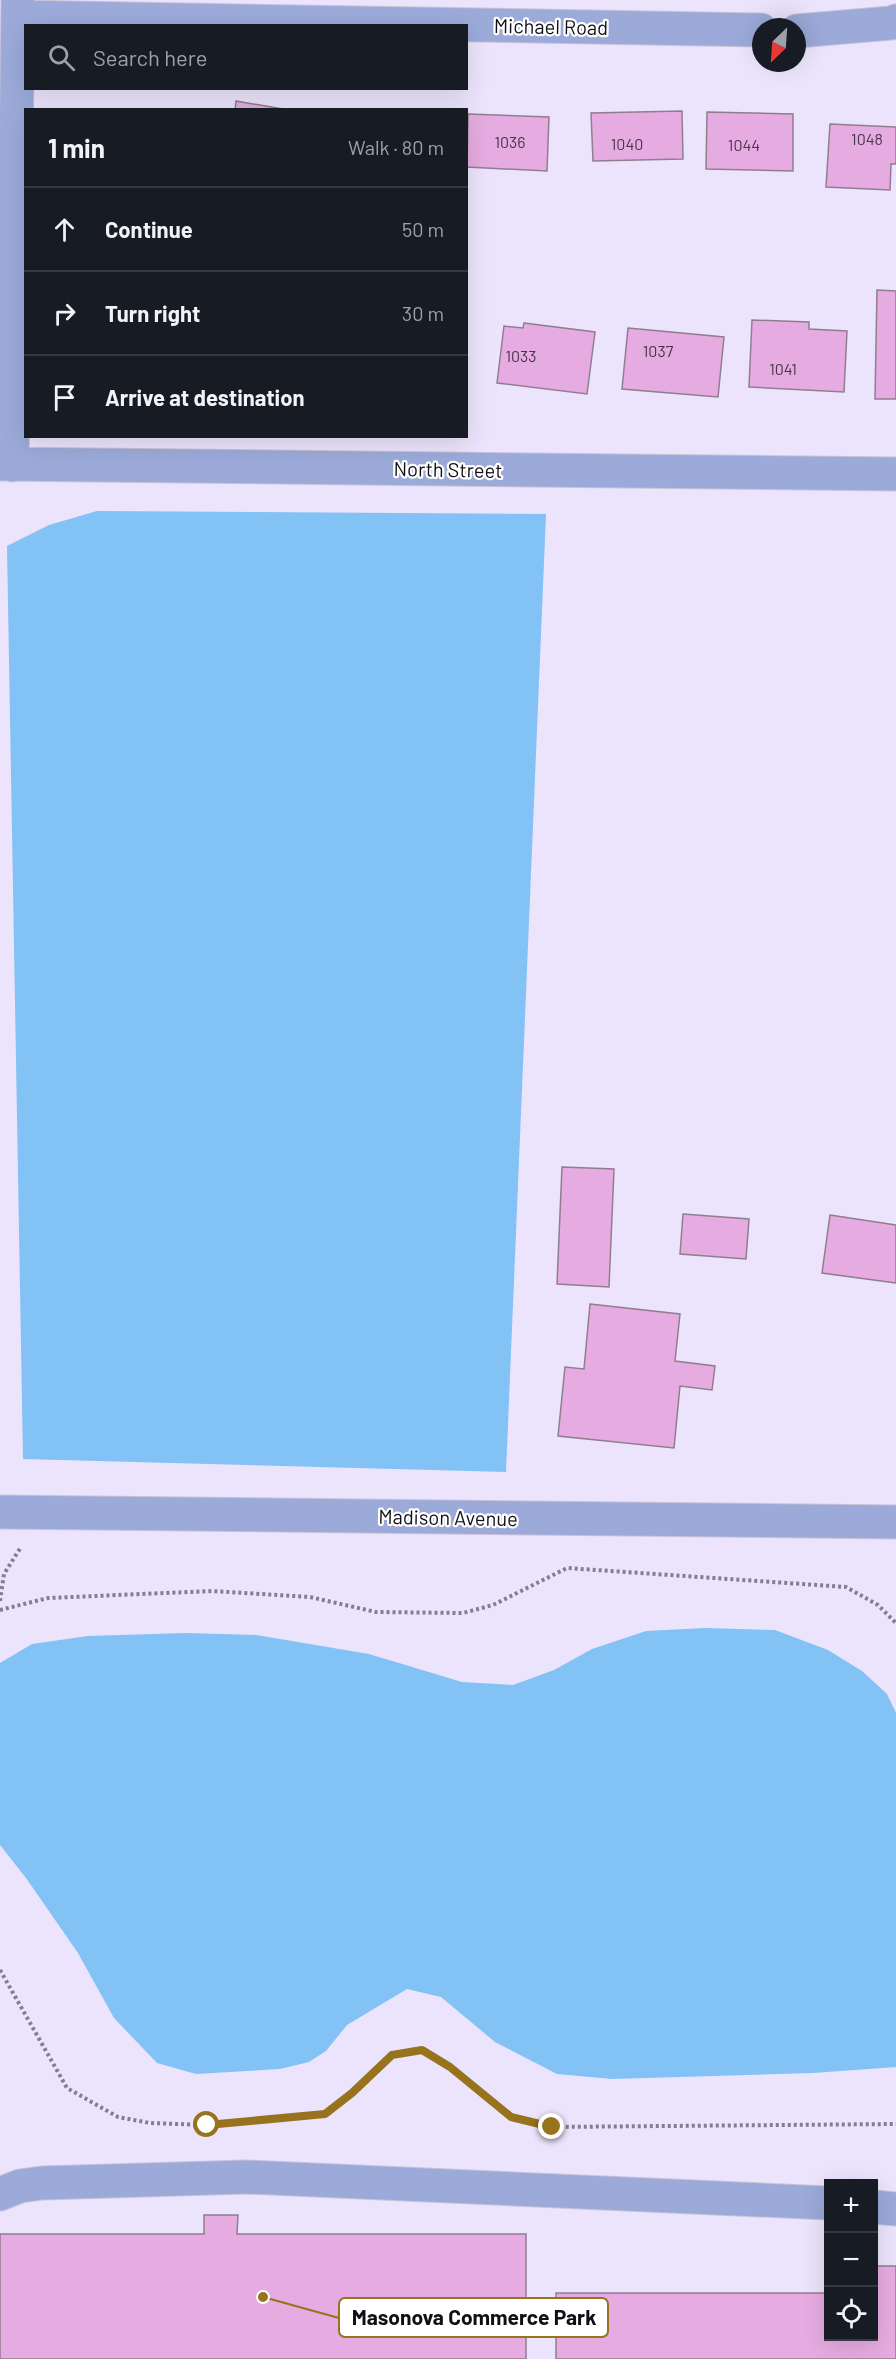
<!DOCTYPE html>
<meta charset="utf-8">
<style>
:root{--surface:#171b24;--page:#242831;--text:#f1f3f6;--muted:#9ea1a6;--line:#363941}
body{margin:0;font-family:Barlow,sans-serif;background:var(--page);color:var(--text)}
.controls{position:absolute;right:18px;bottom:18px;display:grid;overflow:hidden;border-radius:0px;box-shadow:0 6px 24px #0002}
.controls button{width:54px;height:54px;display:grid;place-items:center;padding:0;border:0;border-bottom:2px solid var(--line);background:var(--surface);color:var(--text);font:30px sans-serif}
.compass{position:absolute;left:752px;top:18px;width:54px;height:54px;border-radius:50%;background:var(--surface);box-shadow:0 6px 24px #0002;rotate:205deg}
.stop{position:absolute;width:18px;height:18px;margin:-14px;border:4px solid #96731c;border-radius:50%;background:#fff}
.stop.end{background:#96731c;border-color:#fff;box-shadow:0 2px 6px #0008}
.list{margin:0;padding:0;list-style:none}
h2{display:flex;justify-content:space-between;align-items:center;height:78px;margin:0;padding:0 24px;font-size:26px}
h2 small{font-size:20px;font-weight:400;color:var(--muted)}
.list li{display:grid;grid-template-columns:39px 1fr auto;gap:18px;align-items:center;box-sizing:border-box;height:84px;padding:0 24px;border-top:2px solid var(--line)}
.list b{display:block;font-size:22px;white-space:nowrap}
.list em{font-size:20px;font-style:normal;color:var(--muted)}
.icon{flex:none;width:33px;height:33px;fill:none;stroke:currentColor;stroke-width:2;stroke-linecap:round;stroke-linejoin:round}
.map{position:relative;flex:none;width:896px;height:2359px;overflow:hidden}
.search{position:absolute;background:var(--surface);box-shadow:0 6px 24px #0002;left:24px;top:24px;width:444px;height:66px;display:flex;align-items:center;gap:15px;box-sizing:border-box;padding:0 21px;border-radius:0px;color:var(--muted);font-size:22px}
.panel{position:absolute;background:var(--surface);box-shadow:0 6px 24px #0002;left:24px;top:108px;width:444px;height:330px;border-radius:0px}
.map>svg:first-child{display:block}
</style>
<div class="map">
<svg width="896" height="2359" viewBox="0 0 896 2359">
<rect width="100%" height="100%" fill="#ece4fc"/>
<path fill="#82c2f4" d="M 97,511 L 546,514 L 506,1472 L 23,1459 L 7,546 L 49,525 Z
M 705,1628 L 775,1630 L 828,1650 L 862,1671 L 887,1694 L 896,1713 L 896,2067 L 813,2073 L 612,2079 L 557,2074 L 495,2042 L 441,1997 L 407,1989 L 347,2025 L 326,2051 L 309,2062 L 280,2069 L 196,2074 L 157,2063 L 114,2018 L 78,1953 L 26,1878 L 0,1845 L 0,1663 L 32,1644 L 88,1636 L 186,1633 L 256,1635 L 369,1654 L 462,1682 L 513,1685 L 554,1670 L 592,1649 L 646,1631 Z"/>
<path fill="#e6ace1" stroke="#907e8e" stroke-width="1.5" d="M 236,101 L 289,110 L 235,110 Z
M 682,111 L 683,159 L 593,161 L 591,113 Z
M 707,112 L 793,114 L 793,171 L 706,169 Z
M 468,114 L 549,117 L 547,171 L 467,167 Z
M 830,124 L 896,127 L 896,164 L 891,164 L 890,190 L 826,187 Z
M 877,290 L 896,291 L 896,399 L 875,399 Z
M 752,320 L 809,322 L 809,329 L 847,331 L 844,392 L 749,387 Z
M 524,323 L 595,332 L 587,394 L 497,383 L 504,326 L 523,328 Z
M 628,328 L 724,337 L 718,397 L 622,389 Z
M 562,1167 L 614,1169 L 609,1287 L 557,1284 Z
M 683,1214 L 749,1219 L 746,1259 L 680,1254 Z
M 830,1215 L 896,1225 L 896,1283 L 822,1273 Z
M 590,1304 L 680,1314 L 675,1361 L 715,1366 L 712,1390 L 680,1386 L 674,1448 L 558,1436 L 565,1367 L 584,1369 Z
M 204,2215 L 238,2215 L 237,2234 L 526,2234 L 526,2359 L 0,2359 L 0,2234 L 204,2234 Z
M 874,2266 L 896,2266 L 896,2359 L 556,2359 L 556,2293 L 828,2293 L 828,2336 L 874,2336 Z"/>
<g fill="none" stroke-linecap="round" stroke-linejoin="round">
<defs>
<path id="minor" d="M 18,17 L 761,30
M 797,31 L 891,23 L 896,21
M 0,464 L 896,474
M 12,465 L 18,0
M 0,1512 L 896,1522
M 0,2194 L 20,2186 L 42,2183 L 246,2177 L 828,2203
M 874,2207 L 896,2209"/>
</defs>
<use href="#minor" stroke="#c9c2d7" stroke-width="35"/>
<path stroke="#837e8e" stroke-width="4" stroke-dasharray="3 3" stroke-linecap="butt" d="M 0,1601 L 4,1574 L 21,1547
M 0,1610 L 48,1598 L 212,1591 L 310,1597 L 376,1612 L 463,1613 L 493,1605 L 567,1568 L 846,1587 L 878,1605 L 896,1623
M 0,1970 L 67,2088 L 118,2117 L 150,2123 L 207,2125 L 325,2114 L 352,2093 L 392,2055 L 422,2050 L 450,2066 L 511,2117 L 552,2127 L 896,2124"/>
<use href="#minor" stroke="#9baad9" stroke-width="33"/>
</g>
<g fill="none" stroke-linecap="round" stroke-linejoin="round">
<path stroke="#96731c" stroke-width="8" d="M 207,2125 L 325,2114 L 352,2093 L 392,2055 L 422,2050 L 450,2067 L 511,2117 L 552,2127"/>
</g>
<g text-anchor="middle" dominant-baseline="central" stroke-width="4.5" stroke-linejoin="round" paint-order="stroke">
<g font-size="16" fill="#463649">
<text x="867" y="138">1048</text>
<text x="510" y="141">1036</text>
<text x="627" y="143">1040</text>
<text x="744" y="144">1044</text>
<text x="658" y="350">1037</text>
<text x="521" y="355">1033</text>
<text x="783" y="368">1041</text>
</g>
<g font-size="20" fill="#110e16" stroke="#fff">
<text transform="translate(551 26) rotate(1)">Michael Road</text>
<text transform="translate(448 469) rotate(1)">North Street</text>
<text transform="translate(448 1517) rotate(1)">Madison Avenue</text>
</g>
</g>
<path fill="none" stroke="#96731c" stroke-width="2" d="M263 2297L339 2318"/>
<circle fill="#96731c" stroke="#fff" stroke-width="2" cx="263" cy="2297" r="6"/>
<rect fill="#fff" stroke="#96731c" stroke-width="2" x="339" y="2298" width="269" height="39" rx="6"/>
<g font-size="21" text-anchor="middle" font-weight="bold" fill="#110e16">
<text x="474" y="2325">Masonova Commerce Park</text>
</g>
</svg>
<div class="controls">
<button>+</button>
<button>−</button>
<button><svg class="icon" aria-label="locate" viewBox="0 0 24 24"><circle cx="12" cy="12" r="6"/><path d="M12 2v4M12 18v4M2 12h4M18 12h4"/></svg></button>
</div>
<svg class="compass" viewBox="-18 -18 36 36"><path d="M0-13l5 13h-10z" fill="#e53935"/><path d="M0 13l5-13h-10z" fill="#9ea1a6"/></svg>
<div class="stop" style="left:207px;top:2125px"></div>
<div class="stop end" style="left:552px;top:2127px"></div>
<div class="search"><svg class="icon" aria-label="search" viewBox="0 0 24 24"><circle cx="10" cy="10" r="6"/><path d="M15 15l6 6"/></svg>Search here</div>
<section class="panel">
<h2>1 min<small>Walk · 80 m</small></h2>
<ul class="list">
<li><svg class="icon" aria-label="ahead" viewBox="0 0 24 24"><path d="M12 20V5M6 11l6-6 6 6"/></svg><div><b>Continue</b></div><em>50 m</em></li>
<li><svg class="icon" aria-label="right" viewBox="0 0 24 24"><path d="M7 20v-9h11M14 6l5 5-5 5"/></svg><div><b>Turn right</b></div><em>30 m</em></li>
<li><svg class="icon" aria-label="arrive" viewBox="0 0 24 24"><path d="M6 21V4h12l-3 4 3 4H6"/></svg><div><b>Arrive at destination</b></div></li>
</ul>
</section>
</div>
